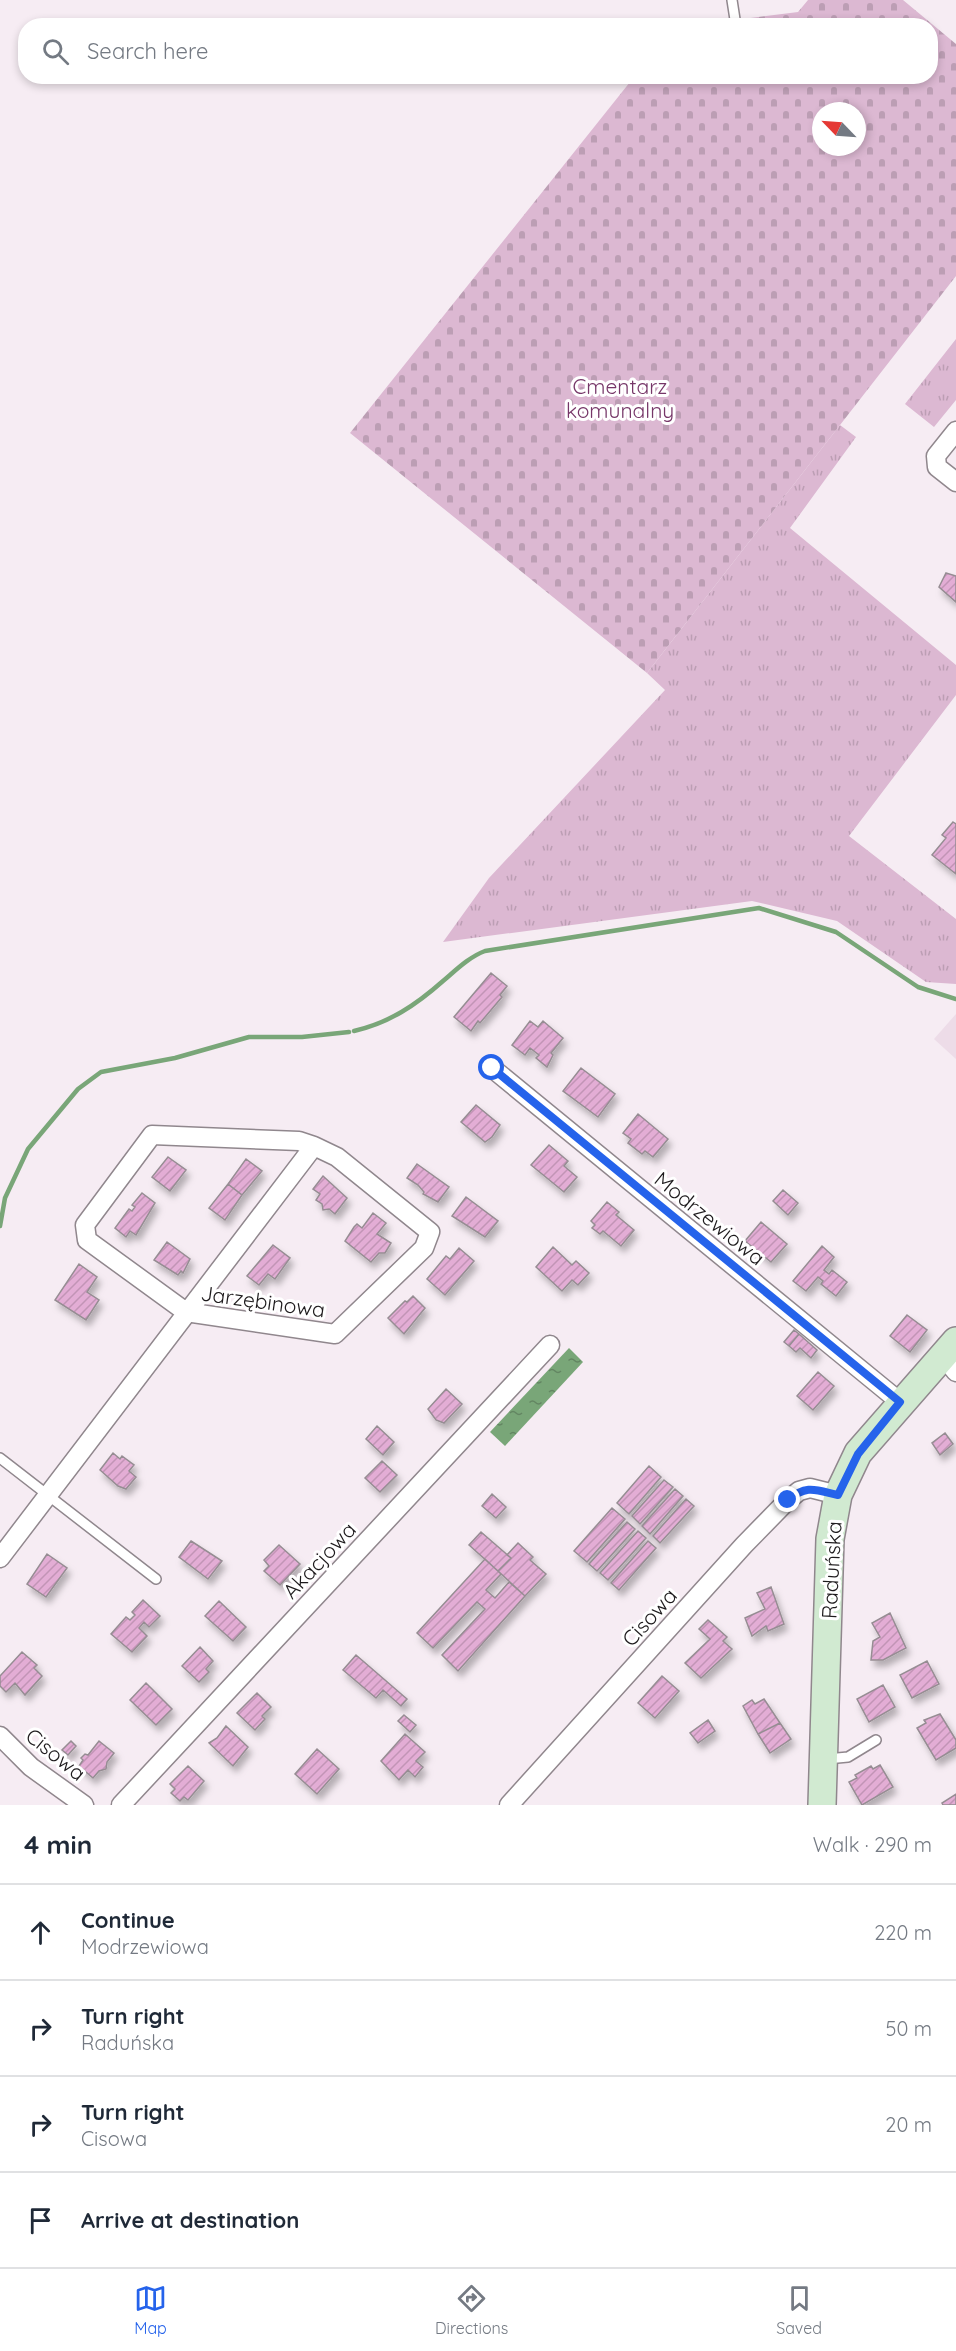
<!DOCTYPE html>
<meta charset="utf-8">
<style>
:root{--surface:#fff;--page:#f6f6f7;--text:#1f2937;--muted:#747a83;--line:#e0e1e3;--accent:#2563eb}
body{margin:0;font-family:Quicksand,sans-serif;background:var(--page);color:var(--text)}
.compass{position:absolute;left:812px;top:102px;width:54px;height:54px;border-radius:50%;background:var(--surface);box-shadow:0 3px 9px #0003;rotate:295deg}
.stop{position:absolute;width:18px;height:18px;margin:-14px;border:4px solid #2563eb;border-radius:50%;background:#fff}
.stop.end{background:#2563eb;border-color:#fff;box-shadow:0 2px 6px #0008}
.list{margin:0;padding:0;list-style:none}
h2{display:flex;justify-content:space-between;align-items:center;height:78px;margin:0;padding:0 24px;font-size:26px}
h2 small{font-size:20px;font-weight:400;color:var(--muted)}
.list li{display:grid;grid-template-columns:39px 1fr auto;gap:18px;align-items:center;box-sizing:border-box;height:96px;padding:0 24px;border-top:2px solid var(--line)}
.list b{display:block;font-size:22px;white-space:nowrap}
.list p{margin:0;font-size:20px;white-space:nowrap;color:var(--muted)}
.list em{font-size:20px;font-style:normal;color:var(--muted)}
.icon{flex:none;width:33px;height:33px;fill:none;stroke:currentColor;stroke-width:2;stroke-linecap:round;stroke-linejoin:round}
.map{position:relative;flex:none;width:956px;height:1805px;overflow:hidden}
.search{position:absolute;background:var(--surface);box-shadow:0 3px 9px #0003;left:18px;right:18px;top:18px;height:66px;display:flex;align-items:center;gap:15px;box-sizing:border-box;padding:0 21px;border-radius:24px;color:var(--muted);font-size:22px}
.sheet{height:462px;background:var(--surface)}
nav{display:flex;justify-content:space-around;align-items:center;box-sizing:border-box;height:84px;border-top:2px solid var(--line);background:var(--surface);font-size:16px;color:var(--muted)}
nav a{display:grid;justify-items:center;gap:3px}
nav .on{color:var(--accent)}
.map>svg:first-child{display:block}
</style>
<div class="map">
<svg width="956" height="1805" viewBox="0 0 956 1805">
<defs>
<pattern id="grass-tufts" width="24" height="20" patternUnits="userSpaceOnUse" patternTransform="scale(1.5)"><rect width="24" height="20" fill="#dcb8d2"/><path d="M3 7l-1-3M5 7V3M7 7l1-3M15 17l-1-3M17 17v-4M19 17l1-3" fill="none" stroke="#bc9eb4"/></pattern>
<pattern id="cemetery-stones" width="16" height="16" patternUnits="userSpaceOnUse" patternTransform="scale(1.5)"><rect width="16" height="16" fill="#dcb8d2"/><path d="M2 7V4a2 2 0 0 1 4 0v3zM10 15v-3a2 2 0 0 1 4 0v3z" fill="#bc9eb4"/></pattern>
<pattern id="water-ripples" width="26" height="14" patternUnits="userSpaceOnUse" patternTransform="scale(1.5)"><rect width="26" height="14" fill="#79a678"/><path d="M2 4q2-2 4 0t4 0M15 11q2-2 4 0t4 0" fill="none" stroke="#638662"/></pattern>
<pattern id="building-hatch" width="6" height="6" patternUnits="userSpaceOnUse" patternTransform="scale(1.5)"><rect width="6" height="6" fill="#e3add5"/><path d="M-1 1l2-2M0 6l6-6M5 7l2-2" fill="none" stroke="#c294b6"/></pattern>
<filter id="shadow"><feDropShadow dx="3.5" dy="6" stdDeviation="3" flood-color="#0004"/></filter>
</defs>
<rect width="100%" height="100%" fill="#f6ecf3"/>
<path fill="#eddce8" d="M 956,1014 L 956,1059 L 934,1039 Z"/>
<path fill="url(#grass-tufts)" d="M 956,339 L 956,400 L 934,427 L 905,404 Z
M 840,425 L 856,437 L 790,528 L 956,665 L 956,695 L 849,836 L 956,919 L 956,984 L 926,982 L 837,921 L 752,901 L 443,942 L 489,878 L 665,690 L 647,673 Z"/>
<path fill="url(#cemetery-stones)" fill-rule="evenodd" d="M 808,0 L 903,0 L 956,44 L 956,276 L 647,673 L 350,433 L 634,77 L 930,76 L 930,26 L 696,25 L 798,12 ZM 821,111 L 857,111 L 857,147 L 821,147 Z"/>
<path fill="url(#water-ripples)" d="M 569,1348 L 583,1362 L 505,1446 L 490,1432 Z"/>
<g fill="none" stroke-linecap="round" stroke-linejoin="round">
<path stroke="#79a678" stroke-width="4.5" d="M 354,1031 C 389,1023 416,1005 443,981 C 456,970 469,957 485,951 L 759,908 L 836,932 L 918,987 L 956,999
M 0,1226 L 5,1198 L 28,1149 L 78,1089 L 101,1072 L 175,1058 L 249,1037 L 302,1037 L 349,1032"/>
</g>
<path fill="url(#building-hatch)" stroke="#968d93" stroke-width="1.5" filter="url(#shadow)" d="M 946,573 L 956,576 L 956,602 L 939,587 Z
M 953,822 L 956,824 L 956,874 L 932,855 L 946,838 L 942,835 Z
M 491,973 L 507,986 L 500,995 L 502,997 L 480,1023 L 478,1021 L 471,1031 L 454,1017 Z
M 530,1021 L 538,1027 L 543,1021 L 563,1038 L 551,1053 L 553,1055 L 547,1067 L 536,1058 L 539,1055 L 530,1048 L 525,1055 L 512,1045 Z
M 581,1068 L 615,1094 L 598,1117 L 563,1091 Z
M 476,1105 L 500,1125 L 492,1137 L 485,1142 L 461,1122 Z
M 638,1114 L 668,1139 L 653,1157 L 645,1151 L 642,1154 L 628,1143 L 631,1139 L 623,1133 Z
M 549,1145 L 568,1161 L 564,1166 L 577,1177 L 564,1192 L 531,1165 Z
M 168,1157 L 186,1170 L 170,1191 L 152,1177 Z
M 246,1159 L 262,1171 L 242,1195 L 228,1184 Z
M 417,1164 L 449,1187 L 438,1202 L 423,1194 L 424,1192 L 418,1185 L 407,1178 Z
M 323,1176 L 347,1198 L 335,1214 L 329,1209 L 323,1210 L 322,1204 L 316,1200 L 320,1194 L 313,1189 Z
M 228,1184 L 242,1195 L 225,1220 L 209,1208 Z
M 783,1190 L 798,1203 L 788,1215 L 773,1201 Z
M 142,1193 L 155,1203 L 136,1235 L 130,1231 L 126,1237 L 115,1228 L 129,1209 L 132,1211 L 135,1207 L 132,1205 Z
M 466,1197 L 498,1221 L 485,1237 L 452,1216 Z
M 607,1202 L 619,1212 L 616,1215 L 634,1230 L 621,1246 L 603,1231 L 600,1234 L 592,1228 L 595,1225 L 591,1221 Z
M 373,1213 L 386,1223 L 377,1234 L 391,1243 L 385,1253 L 379,1253 L 371,1262 L 345,1241 L 354,1227 L 357,1224 L 362,1228 Z
M 761,1222 L 787,1244 L 771,1262 L 745,1241 Z
M 167,1242 L 190,1259 L 183,1273 L 181,1271 L 178,1275 L 154,1260 Z
M 273,1245 L 290,1258 L 275,1279 L 268,1274 L 259,1285 L 247,1276 Z
M 822,1246 L 834,1257 L 824,1270 L 829,1274 L 832,1270 L 847,1282 L 836,1296 L 821,1284 L 823,1281 L 818,1277 L 806,1291 L 793,1281 Z
M 553,1247 L 572,1265 L 576,1261 L 589,1273 L 578,1285 L 572,1280 L 562,1291 L 536,1267 Z
M 459,1248 L 474,1261 L 445,1295 L 427,1279 L 446,1256 L 450,1259 Z
M 79,1264 L 97,1277 L 87,1292 L 99,1300 L 86,1320 L 55,1300 Z
M 413,1296 L 425,1308 L 404,1334 L 388,1318 L 405,1301 L 407,1302 Z
M 907,1315 L 927,1330 L 910,1352 L 890,1336 Z
M 794,1330 L 799,1334 L 789,1346 L 784,1342 Z
M 799,1334 L 817,1350 L 811,1358 L 800,1348 L 796,1352 L 789,1346 Z
M 818,1372 L 834,1386 L 813,1410 L 797,1396 Z
M 446,1389 L 462,1404 L 444,1423 L 436,1420 L 428,1409 Z
M 377,1426 L 394,1442 L 383,1455 L 366,1439 Z
M 945,1433 L 953,1444 L 940,1455 L 932,1443 Z
M 113,1453 L 120,1459 L 122,1456 L 134,1465 L 129,1471 L 136,1477 L 126,1489 L 118,1486 L 100,1470 Z
M 382,1461 L 397,1475 L 380,1492 L 365,1478 Z
M 649,1466 L 661,1477 L 629,1514 L 617,1503 Z
M 664,1480 L 673,1487 L 640,1524 L 632,1516 Z
M 675,1489 L 683,1496 L 650,1534 L 642,1526 Z
M 492,1494 L 506,1507 L 496,1518 L 482,1506 Z
M 686,1499 L 694,1506 L 660,1543 L 653,1536 Z
M 612,1508 L 625,1519 L 587,1562 L 574,1551 Z
M 627,1522 L 635,1529 L 597,1571 L 589,1564 Z
M 638,1531 L 646,1538 L 608,1580 L 600,1573 Z
M 481,1532 L 511,1558 L 498,1571 L 469,1545 Z
M 191,1541 L 222,1561 L 208,1579 L 179,1557 Z
M 648,1541 L 656,1548 L 619,1590 L 611,1583 Z
M 518,1543 L 533,1557 L 530,1560 L 546,1574 L 525,1596 L 498,1571 L 511,1558 L 507,1555 Z
M 279,1545 L 300,1564 L 280,1585 L 264,1571 L 269,1566 L 264,1560 Z
M 47,1554 L 67,1568 L 46,1597 L 27,1584 Z
M 485,1559 L 501,1574 L 486,1590 L 495,1598 L 509,1582 L 525,1596 L 458,1671 L 442,1655 L 485,1609 L 477,1602 L 433,1648 L 417,1633 Z
M 771,1587 L 784,1624 L 768,1631 L 766,1626 L 752,1636 L 745,1618 L 765,1609 L 757,1593 Z
M 143,1600 L 160,1616 L 149,1627 L 144,1622 L 139,1628 L 147,1636 L 132,1652 L 111,1634 L 126,1617 L 130,1620 L 135,1615 L 132,1612 Z
M 219,1601 L 246,1627 L 233,1641 L 205,1616 Z
M 890,1613 L 906,1648 L 883,1660 L 871,1660 L 873,1641 L 880,1637 L 872,1623 Z
M 708,1620 L 727,1637 L 723,1641 L 732,1649 L 701,1678 L 685,1663 L 710,1639 L 699,1629 Z
M 200,1647 L 213,1661 L 206,1669 L 209,1672 L 199,1682 L 182,1666 Z
M 22,1652 L 37,1665 L 34,1668 L 42,1676 L 25,1695 L 15,1683 L 6,1692 L 0,1686 L 0,1676 Z
M 356,1655 L 407,1699 L 401,1706 L 383,1690 L 376,1698 L 343,1670 Z
M 927,1661 L 939,1684 L 912,1698 L 900,1675 Z
M 662,1676 L 679,1691 L 655,1718 L 638,1703 Z
M 146,1683 L 172,1709 L 156,1725 L 130,1700 Z
M 883,1685 L 895,1707 L 869,1722 L 857,1699 Z
M 257,1693 L 271,1707 L 262,1716 L 265,1719 L 255,1730 L 237,1713 Z
M 764,1699 L 780,1723 L 758,1734 L 743,1706 L 752,1700 L 755,1704 Z
M 940,1714 L 956,1740 L 956,1748 L 936,1760 L 917,1728 L 926,1723 L 924,1720 Z
M 404,1715 L 416,1725 L 410,1732 L 398,1721 Z
M 708,1720 L 715,1731 L 698,1743 L 690,1733 Z
M 780,1723 L 791,1739 L 770,1753 L 758,1734 Z
M 226,1726 L 248,1747 L 233,1766 L 209,1743 L 217,1738 Z
M 405,1734 L 425,1752 L 416,1761 L 423,1767 L 415,1777 L 408,1770 L 399,1780 L 381,1761 Z
M 71,1741 L 76,1746 L 68,1755 L 62,1750 Z
M 99,1741 L 114,1753 L 107,1762 L 106,1769 L 99,1771 L 93,1778 L 79,1766 L 83,1760 L 81,1758 L 85,1754 L 88,1755 Z
M 317,1749 L 339,1769 L 317,1794 L 295,1774 Z
M 880,1765 L 893,1787 L 862,1805 L 849,1782 L 857,1778 L 855,1775 L 871,1766 L 873,1769 Z
M 188,1766 L 204,1781 L 188,1800 L 184,1797 L 180,1801 L 171,1793 L 175,1789 L 170,1784 Z
M 956,1794 L 956,1805 L 943,1805 L 942,1803 Z"/>
<g fill="none" stroke-linecap="round" stroke-linejoin="round">
<defs>
<path id="lane" d="M 732,0 L 736,26
M 0,1458 L 156,1579
M 827,1759 L 848,1757 L 876,1740"/>
<path id="street" d="M 956,431 L 936,456 L 937,467 L 956,482
M 492,1068 L 900,1402
M 943,1356 L 956,1372
M 0,1558 L 314,1146 L 337,1157 L 430,1232 L 424,1248 L 335,1334 L 186,1312 L 87,1240 L 85,1225 L 152,1135 L 299,1141 L 314,1146
M 0,1736 L 31,1767 L 84,1805
M 121,1805 L 550,1345
M 509,1805 L 744,1545 L 788,1500 L 799,1491 L 810,1488 L 838,1495"/>
<path id="secondary" d="M 822,1805 L 830,1539 L 838,1495 L 858,1453 L 956,1341"/>
</defs>
<use href="#lane" stroke="#90878d" stroke-width="12"/>
<use href="#street" stroke="#90878d" stroke-width="21"/>
<use href="#secondary" stroke="#90878d" stroke-width="30"/>
<use href="#lane" stroke="#fff" stroke-width="9"/>
<use href="#street" stroke="#fff" stroke-width="18"/>
<use href="#secondary" stroke="#d1ead1" stroke-width="27"/>
</g>
<g fill="none" stroke-linecap="round" stroke-linejoin="round">
<path stroke="#2563eb" stroke-width="8" d="M 492,1068 L 900,1402 L 858,1454 L 838,1495 C 816,1490 807,1484 788,1500"/>
</g>
<g text-anchor="middle" dominant-baseline="central" stroke-width="6" stroke-linejoin="round" paint-order="stroke">
<g font-size="21" fill="#763668" stroke="#fff">
<text x="620" y="386">Cmentarz<tspan x="620" dy="24">komunalny</tspan></text>
</g>
<g font-size="21" fill="#1d1a1c" stroke="#fff">
<text transform="translate(710 1218) rotate(39)">Modrzewiowa</text>
<text transform="translate(263 1301) rotate(8)">Jarzębinowa</text>
<text transform="translate(319 1560) rotate(-47)">Akacjowa</text>
<text transform="translate(831 1570) rotate(-87)">Raduńska</text>
<text transform="translate(649 1617) rotate(-48)">Cisowa</text>
<text transform="translate(56 1754) rotate(39)">Cisowa</text>
</g>
</g>
</svg>
<svg class="compass" viewBox="-18 -18 36 36"><path d="M0-13l5 13h-10z" fill="#e53935"/><path d="M0 13l5-13h-10z" fill="#747a83"/></svg>
<div class="stop" style="left:492px;top:1068px"></div>
<div class="stop end" style="left:788px;top:1500px"></div>
<div class="search"><svg class="icon" aria-label="search" viewBox="0 0 24 24"><circle cx="10" cy="10" r="6"/><path d="M15 15l6 6"/></svg>Search here</div>
</div>
<section class="sheet">
<h2>4 min<small>Walk · 290 m</small></h2>
<ul class="list">
<li><svg class="icon" aria-label="ahead" viewBox="0 0 24 24"><path d="M12 20V5M6 11l6-6 6 6"/></svg><div><b>Continue</b><p>Modrzewiowa</p></div><em>220 m</em></li>
<li><svg class="icon" aria-label="right" viewBox="0 0 24 24"><path d="M7 20v-9h11M14 6l5 5-5 5"/></svg><div><b>Turn right</b><p>Raduńska</p></div><em>50 m</em></li>
<li><svg class="icon" aria-label="right" viewBox="0 0 24 24"><path d="M7 20v-9h11M14 6l5 5-5 5"/></svg><div><b>Turn right</b><p>Cisowa</p></div><em>20 m</em></li>
<li><svg class="icon" aria-label="arrive" viewBox="0 0 24 24"><path d="M6 21V4h12l-3 4 3 4H6"/></svg><div><b>Arrive at destination</b></div></li>
</ul>
</section>
<nav>
<a class="on"><svg class="icon" aria-label="map" viewBox="0 0 24 24"><path d="M3 6l6-2 6 2 6-2v14l-6 2-6-2-6 2zM9 4v14M15 6v14"/></svg>Map</a>
<a><svg class="icon" aria-label="directions" viewBox="0 0 24 24"><path d="M12 3l9 9-9 9-9-9zM9 14v-3h6M13 9l2 2-2 2"/></svg>Directions</a>
<a><svg class="icon" aria-label="saved" viewBox="0 0 24 24"><path d="M7 4h10v16l-5-4-5 4z"/></svg>Saved</a>
</nav>
